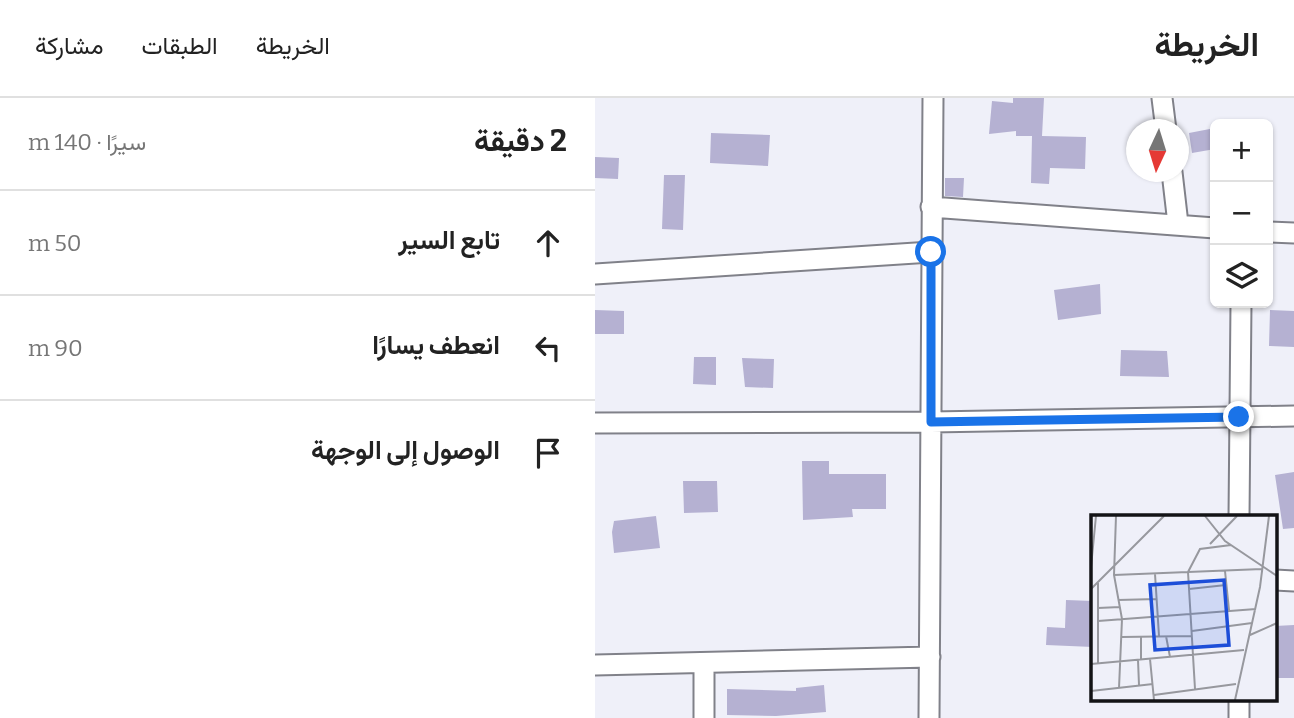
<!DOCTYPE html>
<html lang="ar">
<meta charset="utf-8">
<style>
:root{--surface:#fff;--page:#f6f6f6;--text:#222;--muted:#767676;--line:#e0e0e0}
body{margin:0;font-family:Bitter,Vazirmatn,serif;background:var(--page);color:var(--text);direction:rtl}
.controls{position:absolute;right:21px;top:21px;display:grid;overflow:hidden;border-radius:10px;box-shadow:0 2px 5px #0004}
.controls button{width:63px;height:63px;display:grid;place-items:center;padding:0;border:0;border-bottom:2px solid var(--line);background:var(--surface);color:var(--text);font:35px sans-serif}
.compass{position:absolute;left:531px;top:21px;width:63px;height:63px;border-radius:50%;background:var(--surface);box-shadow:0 2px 5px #0004;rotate:184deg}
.stop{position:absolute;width:21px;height:21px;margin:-16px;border:5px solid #1a73e8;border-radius:50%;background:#fff}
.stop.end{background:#1a73e8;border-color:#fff;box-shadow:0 2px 7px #0008}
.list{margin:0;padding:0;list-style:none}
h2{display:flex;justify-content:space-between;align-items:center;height:91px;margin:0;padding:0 28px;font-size:30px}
h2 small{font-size:23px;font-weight:400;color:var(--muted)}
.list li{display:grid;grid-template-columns:46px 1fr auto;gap:21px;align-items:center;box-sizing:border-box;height:105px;padding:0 28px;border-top:2px solid var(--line)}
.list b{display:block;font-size:26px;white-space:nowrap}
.list em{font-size:23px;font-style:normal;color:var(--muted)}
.icon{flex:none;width:38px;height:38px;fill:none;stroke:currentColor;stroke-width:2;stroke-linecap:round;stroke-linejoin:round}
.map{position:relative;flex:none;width:699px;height:620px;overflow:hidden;direction:ltr}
header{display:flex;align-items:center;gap:42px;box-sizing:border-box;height:98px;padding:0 35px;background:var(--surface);border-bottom:2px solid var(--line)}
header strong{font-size:33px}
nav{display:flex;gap:38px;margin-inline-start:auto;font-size:24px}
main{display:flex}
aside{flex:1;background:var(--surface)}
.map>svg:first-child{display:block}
</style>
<header>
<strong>الخريطة</strong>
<nav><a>الخريطة</a><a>الطبقات</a><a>مشاركة</a></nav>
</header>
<main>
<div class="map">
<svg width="699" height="620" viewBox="0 0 699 620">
<rect width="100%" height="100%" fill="#eff0f9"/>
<path fill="#b5b1d2" d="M 418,0 L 449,0 L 447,38 L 491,39 L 490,71 L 455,70 L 454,86 L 436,85 L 437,38 L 421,38 L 421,33 L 394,36 L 397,3 L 418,5 Z
M 620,30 L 620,51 L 597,55 L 594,35 Z
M 116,35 L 175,37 L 173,68 L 115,65 Z
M 0,59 L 24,60 L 23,81 L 0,80 Z
M 69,77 L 90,77 L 88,132 L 67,131 Z
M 350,80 L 369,80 L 368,99 L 350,98 Z
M 505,186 L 506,216 L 463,222 L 459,192 Z
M 0,212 L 29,213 L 29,236 L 0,236 Z
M 675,212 L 699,213 L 699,249 L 674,248 Z
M 526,252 L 572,253 L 574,279 L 525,278 Z
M 99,259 L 121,259 L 121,287 L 98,286 Z
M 147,260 L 179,261 L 178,290 L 150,289 Z
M 207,363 L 234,363 L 234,376 L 291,376 L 291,411 L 257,411 L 258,419 L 208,422 Z
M 699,374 L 699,430 L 688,431 L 680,377 Z
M 88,383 L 122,383 L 123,414 L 89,415 Z
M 61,418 L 65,450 L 19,455 L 17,434 L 19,423 Z
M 471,502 L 498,503 L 498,549 L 451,547 L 452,529 L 470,530 Z
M 699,527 L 699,580 L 680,580 L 680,528 Z
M 229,587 L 231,614 L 181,618 L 132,617 L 132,591 L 201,593 L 201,590 Z"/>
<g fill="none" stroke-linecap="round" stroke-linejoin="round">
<defs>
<path id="minor" d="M 567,0 L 571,32
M 577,74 L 583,126
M 336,109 L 620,130
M 673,134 L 699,135
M 0,176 L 336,154
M 0,325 L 336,324 L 699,318
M 644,419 L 646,205
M 680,482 L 699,483
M 0,567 L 335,559
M 644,601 L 644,620
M 109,620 L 109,565
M 334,620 L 338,0"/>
</defs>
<use href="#minor" stroke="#808189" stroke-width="23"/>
<use href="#minor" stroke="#fff" stroke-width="19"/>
</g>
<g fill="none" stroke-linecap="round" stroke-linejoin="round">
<path stroke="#1a73e8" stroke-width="9" d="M 336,154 L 336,324 L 644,319"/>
</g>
<g transform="translate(496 417)">
<rect width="186" height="186" fill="#eff0f9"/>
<path fill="none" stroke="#97989e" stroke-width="2" d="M 25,1 L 23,60 L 31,104 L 28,173M 114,1 L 134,26 L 186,61M 119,29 L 146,1M 0,52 L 5,1M 134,56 L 138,95M 64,59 L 68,121M 23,60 L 171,54M 7,68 L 7,148M 0,74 L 73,1M 98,74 L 135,70M 27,85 L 66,84M 7,93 L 29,92M 7,106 L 165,94M 101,116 L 161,108M 159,120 L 186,108M 75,121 L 79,142M 31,122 L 101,121M 59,144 L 63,185M 47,145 L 48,170M 50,145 L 50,121M 0,149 L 153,135M 104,174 L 97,57 L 109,34 L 140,30M 0,176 L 62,169M 63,180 L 145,169M 144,185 L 169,72 L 178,1"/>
<path fill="#1d4ed8" fill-opacity="0.15" stroke="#1d4ed8" stroke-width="3.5" d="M 133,65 L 138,130 L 64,135 L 59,70 Z"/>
<rect width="186" height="186" fill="none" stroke="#131316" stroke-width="3.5"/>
</g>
</svg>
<div class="controls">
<button>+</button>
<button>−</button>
<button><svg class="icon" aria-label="layers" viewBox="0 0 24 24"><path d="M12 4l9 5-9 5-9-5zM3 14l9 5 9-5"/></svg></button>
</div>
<svg class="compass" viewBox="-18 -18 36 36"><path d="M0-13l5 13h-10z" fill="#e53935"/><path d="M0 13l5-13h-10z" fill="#767676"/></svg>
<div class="stop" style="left:336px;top:154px"></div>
<div class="stop end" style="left:644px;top:319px"></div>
</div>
<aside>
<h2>2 دقيقة<small>سيرًا · 140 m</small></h2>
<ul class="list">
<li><svg class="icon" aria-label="ahead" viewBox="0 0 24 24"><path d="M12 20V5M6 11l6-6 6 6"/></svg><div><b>تابع السير</b></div><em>50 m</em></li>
<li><svg class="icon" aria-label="left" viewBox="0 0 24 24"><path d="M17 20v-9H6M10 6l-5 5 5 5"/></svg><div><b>انعطف يسارًا</b></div><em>90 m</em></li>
<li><svg class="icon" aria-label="arrive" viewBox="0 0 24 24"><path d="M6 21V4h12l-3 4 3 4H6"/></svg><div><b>الوصول إلى الوجهة</b></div></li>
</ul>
</aside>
</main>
